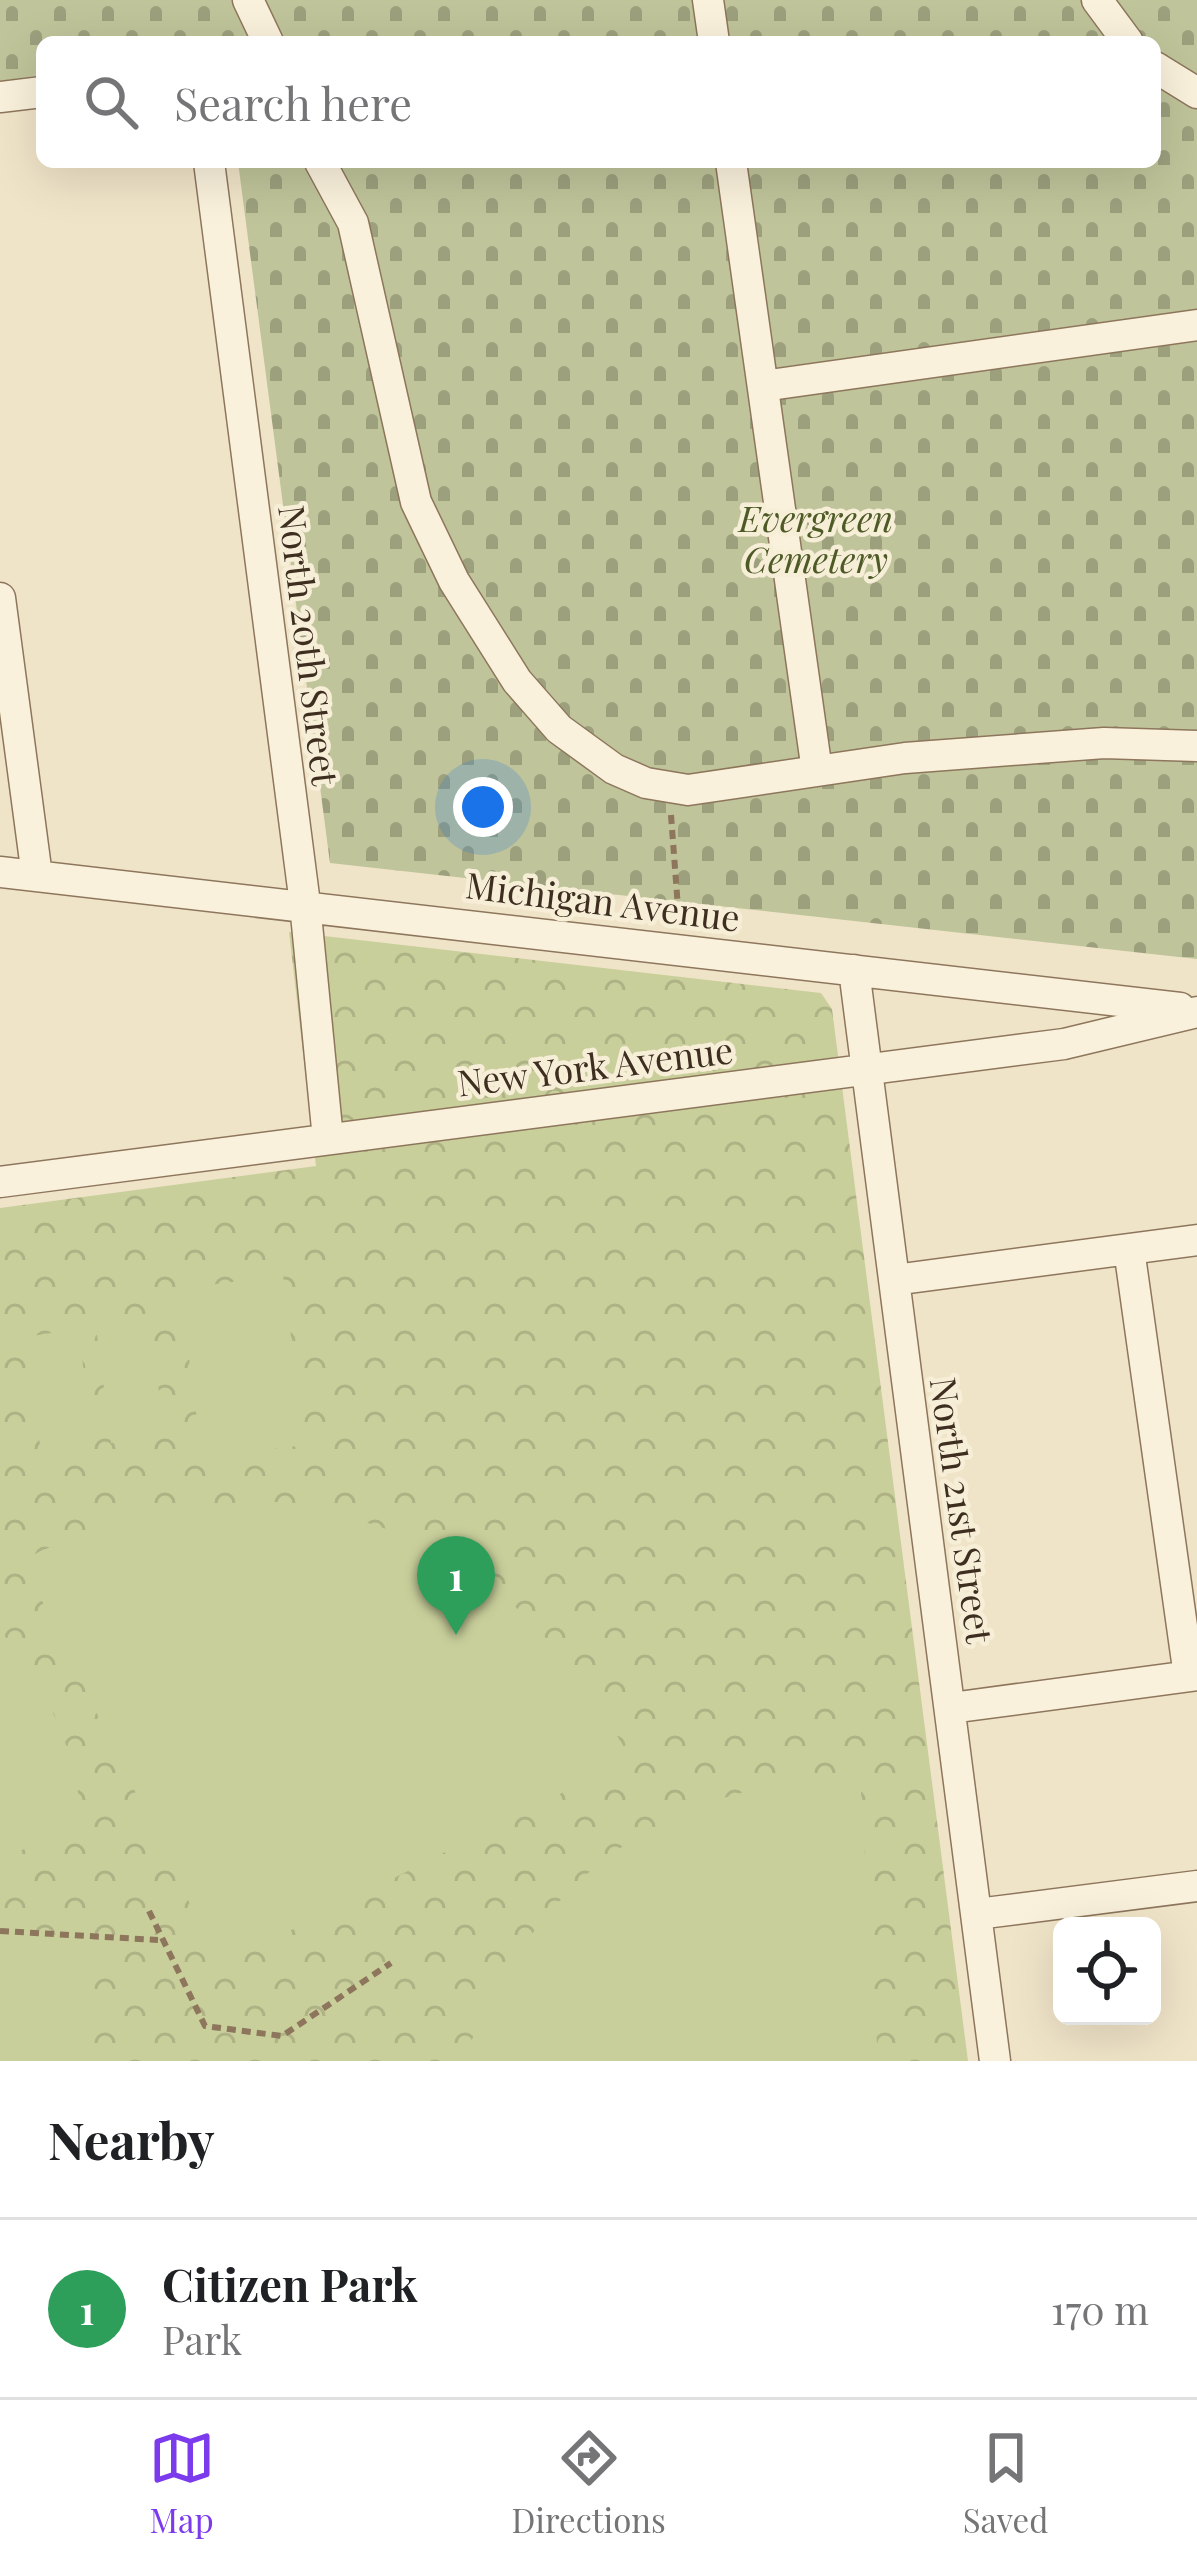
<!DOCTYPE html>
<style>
:root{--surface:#fff;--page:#f6f6f6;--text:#202124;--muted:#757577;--line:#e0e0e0;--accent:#7c3aed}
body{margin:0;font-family:"Playfair Display",serif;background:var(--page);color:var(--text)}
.controls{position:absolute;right:36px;bottom:36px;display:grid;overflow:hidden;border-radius:18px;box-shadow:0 12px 48px #0002}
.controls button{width:108px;height:108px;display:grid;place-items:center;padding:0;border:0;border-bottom:3px solid var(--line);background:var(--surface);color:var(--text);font:60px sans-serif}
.you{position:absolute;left:483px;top:807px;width:42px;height:42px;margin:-30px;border:9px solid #fff;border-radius:50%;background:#1a73e8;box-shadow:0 0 0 18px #1a73e833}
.badge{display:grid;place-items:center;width:78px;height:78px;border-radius:50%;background:var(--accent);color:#fff;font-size:39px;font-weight:700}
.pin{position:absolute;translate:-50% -99px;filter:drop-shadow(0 3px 6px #0008)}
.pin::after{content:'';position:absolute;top:63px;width:42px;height:36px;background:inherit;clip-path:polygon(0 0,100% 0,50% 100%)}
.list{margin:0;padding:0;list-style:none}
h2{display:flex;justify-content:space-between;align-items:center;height:156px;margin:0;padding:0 48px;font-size:51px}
h2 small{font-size:39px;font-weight:400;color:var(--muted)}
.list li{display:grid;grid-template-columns:78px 1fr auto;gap:36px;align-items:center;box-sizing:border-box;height:180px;padding:0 48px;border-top:3px solid var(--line)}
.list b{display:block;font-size:45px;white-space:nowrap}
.list p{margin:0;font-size:39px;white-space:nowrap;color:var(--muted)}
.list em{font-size:39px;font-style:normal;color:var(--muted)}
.icon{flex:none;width:66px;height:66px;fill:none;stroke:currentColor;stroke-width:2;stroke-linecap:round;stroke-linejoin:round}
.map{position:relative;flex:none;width:1197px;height:2061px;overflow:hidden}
.search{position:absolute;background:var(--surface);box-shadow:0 12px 48px #0002;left:36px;right:36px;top:36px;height:132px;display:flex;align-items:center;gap:30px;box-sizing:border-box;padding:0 42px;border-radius:18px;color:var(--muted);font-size:45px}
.sheet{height:336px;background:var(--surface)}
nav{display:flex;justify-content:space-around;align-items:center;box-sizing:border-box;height:168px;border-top:3px solid var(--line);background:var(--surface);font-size:33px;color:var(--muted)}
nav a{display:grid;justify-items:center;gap:6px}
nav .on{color:var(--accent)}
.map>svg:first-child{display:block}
</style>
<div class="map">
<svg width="1197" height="2061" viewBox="0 0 1197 2061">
<defs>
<pattern id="cemetery-stones" width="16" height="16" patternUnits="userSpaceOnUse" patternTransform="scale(3)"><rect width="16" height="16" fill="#bfc49a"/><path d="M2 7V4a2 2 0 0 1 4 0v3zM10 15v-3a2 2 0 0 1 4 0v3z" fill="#9ca07d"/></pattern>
<pattern id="park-crowns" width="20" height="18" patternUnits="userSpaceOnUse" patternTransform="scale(3)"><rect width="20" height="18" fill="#c9cf9b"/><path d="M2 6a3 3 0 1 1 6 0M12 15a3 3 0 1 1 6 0" fill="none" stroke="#aeb285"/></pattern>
</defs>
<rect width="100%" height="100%" fill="#f0e4c8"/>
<path fill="url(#cemetery-stones)" d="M 0,0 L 1197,0 L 1197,959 L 330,863 L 238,162 L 1155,162 L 1155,42 L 42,42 L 42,75 L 0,81 Z"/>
<path fill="url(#park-crowns)" d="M 289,932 L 821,993 L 832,1009 L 968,2061 L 0,2061 L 0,1208 L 316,1166 Z"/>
<path fill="#c9cf9b" d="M 283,1275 L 305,1445 L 202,1458 L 180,1289 Z
M 149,1320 L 165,1435 L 111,1443 L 96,1327 Z
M 78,1329 L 94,1445 L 41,1452 L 25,1337 Z
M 278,1502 C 462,1533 535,1602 631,1758 L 246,1953 L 211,1947 L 22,1560 C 107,1519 184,1501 278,1502 Z
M 0,1630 C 48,1689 78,1752 82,1828 L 0,1858 Z
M 860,1775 L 878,2061 L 463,2061 C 536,1877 660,1785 860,1775 Z
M 4,1939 L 90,1943 L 94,2061 L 0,2061 Z"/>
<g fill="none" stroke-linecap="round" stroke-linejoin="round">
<defs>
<path id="minor" d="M 248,0 L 268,42
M 708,0 L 714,42
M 1097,0 L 1128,42
M 1155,67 L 1197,93
M 0,97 L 42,92
M 209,162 L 305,904 L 328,1139
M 320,162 L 353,223 L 416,502 L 454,581 L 517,681 L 559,729 L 614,769 L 646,783 L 688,790 L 905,758 L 1104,743 L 1197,746
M 731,162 L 817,771
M 763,386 L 1197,325
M 0,598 L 37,876
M 0,872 L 1180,1008
M 854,970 L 995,2061
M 0,1182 L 1064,1044 L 1197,1012
M 1129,1249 L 1189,1676
M 894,1280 L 1197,1240
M 951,1708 L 1197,1675
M 977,1914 L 1197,1886"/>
</defs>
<use href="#minor" stroke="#8d765c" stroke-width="33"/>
<path stroke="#8d765c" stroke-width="6" stroke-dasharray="9 6" stroke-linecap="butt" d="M 671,815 L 678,908
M 149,1911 L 205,2026 L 282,2036 L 391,1963
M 0,1931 L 158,1940"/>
<use href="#minor" stroke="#faf1dc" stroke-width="30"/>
</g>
<g text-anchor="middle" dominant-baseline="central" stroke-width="9" stroke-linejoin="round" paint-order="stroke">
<g font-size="36" font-style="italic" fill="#4d5a26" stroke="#f7eed8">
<text x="816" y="517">Evergreen<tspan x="816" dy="41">Cemetery</tspan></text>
</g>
<g font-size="36" fill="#3d2e20" stroke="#f7eed8">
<text transform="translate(310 645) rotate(83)">North 20th Street</text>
<text transform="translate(603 900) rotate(7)">Michigan Avenue</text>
<text transform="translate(595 1065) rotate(-7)">New York Avenue</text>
<text transform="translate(963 1510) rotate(82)">North 21st Street</text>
</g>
</g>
</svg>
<div class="controls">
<button><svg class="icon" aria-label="locate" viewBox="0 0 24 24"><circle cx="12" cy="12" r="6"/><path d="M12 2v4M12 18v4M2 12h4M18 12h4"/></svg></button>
</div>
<div class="you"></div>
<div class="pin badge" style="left:456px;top:1635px;background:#2e9e5b">1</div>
<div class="search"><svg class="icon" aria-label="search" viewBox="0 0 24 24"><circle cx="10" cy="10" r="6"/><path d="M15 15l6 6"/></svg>Search here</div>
</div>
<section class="sheet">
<h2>Nearby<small></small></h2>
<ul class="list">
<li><span class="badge" style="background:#2e9e5b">1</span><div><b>Citizen Park</b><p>Park</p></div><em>170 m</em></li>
</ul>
</section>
<nav>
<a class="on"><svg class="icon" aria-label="map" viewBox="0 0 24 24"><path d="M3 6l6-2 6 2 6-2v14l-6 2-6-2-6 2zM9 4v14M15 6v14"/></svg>Map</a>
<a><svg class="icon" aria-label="directions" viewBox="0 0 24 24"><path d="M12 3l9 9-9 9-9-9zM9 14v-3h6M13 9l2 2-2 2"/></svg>Directions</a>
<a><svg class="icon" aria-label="saved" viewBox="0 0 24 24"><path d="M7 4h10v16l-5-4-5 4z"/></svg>Saved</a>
</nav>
